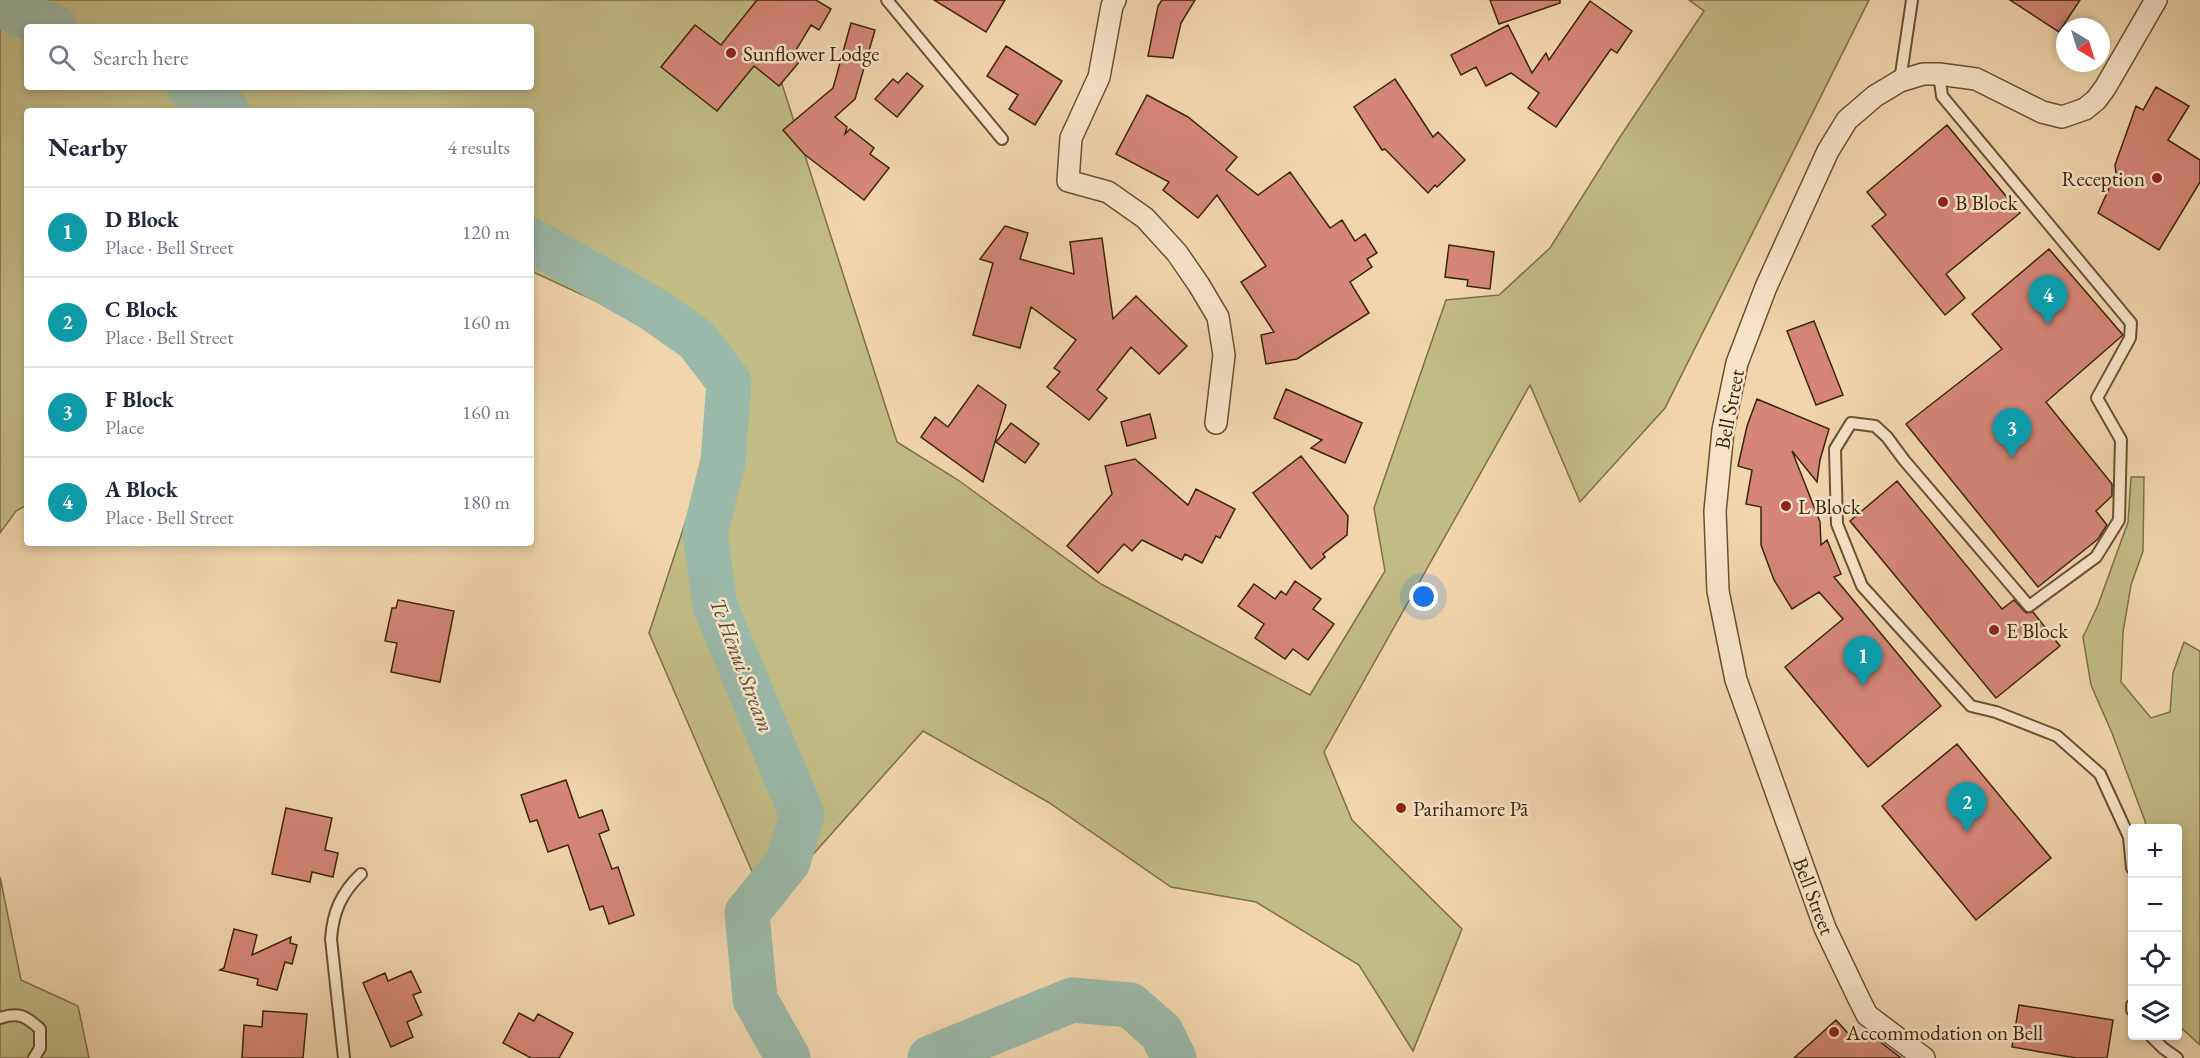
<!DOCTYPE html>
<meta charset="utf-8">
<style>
:root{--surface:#fff;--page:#f6f6f7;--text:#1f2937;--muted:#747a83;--line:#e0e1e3;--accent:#db2777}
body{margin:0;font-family:"EB Garamond",serif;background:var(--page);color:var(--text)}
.controls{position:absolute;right:18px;bottom:18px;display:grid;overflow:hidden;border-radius:6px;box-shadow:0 3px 9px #0003}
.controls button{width:54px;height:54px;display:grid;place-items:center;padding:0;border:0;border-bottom:2px solid var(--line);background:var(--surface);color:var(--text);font:30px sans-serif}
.compass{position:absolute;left:2056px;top:18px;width:54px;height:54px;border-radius:50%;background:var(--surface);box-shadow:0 3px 9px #0003;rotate:142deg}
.you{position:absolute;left:1424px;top:597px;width:21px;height:21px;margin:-15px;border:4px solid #fff;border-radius:50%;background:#1a73e8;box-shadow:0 0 0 9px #1a73e833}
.badge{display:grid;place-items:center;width:39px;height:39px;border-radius:50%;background:var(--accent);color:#fff;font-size:20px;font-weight:700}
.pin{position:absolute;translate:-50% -50px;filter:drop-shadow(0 2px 3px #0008)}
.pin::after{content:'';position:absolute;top:32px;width:21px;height:18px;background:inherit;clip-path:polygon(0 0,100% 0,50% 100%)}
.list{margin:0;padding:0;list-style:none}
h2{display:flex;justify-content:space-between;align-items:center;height:78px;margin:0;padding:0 24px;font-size:26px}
h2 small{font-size:20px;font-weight:400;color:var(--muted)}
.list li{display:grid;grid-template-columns:39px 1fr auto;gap:18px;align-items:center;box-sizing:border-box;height:90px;padding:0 24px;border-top:2px solid var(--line)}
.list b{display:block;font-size:22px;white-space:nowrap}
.list p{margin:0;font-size:20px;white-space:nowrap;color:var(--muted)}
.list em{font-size:20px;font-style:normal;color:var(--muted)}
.icon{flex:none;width:33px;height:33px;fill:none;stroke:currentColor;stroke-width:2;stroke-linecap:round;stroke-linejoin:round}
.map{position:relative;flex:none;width:2200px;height:1058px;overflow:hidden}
.search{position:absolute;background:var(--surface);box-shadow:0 3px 9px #0003;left:24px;top:24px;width:510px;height:66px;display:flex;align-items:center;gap:15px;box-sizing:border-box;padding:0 21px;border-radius:6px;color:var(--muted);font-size:22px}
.panel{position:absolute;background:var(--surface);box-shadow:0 3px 9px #0003;left:24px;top:108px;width:510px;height:438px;border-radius:6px}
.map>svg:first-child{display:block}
</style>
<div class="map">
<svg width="2200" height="1058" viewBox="0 0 2200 1058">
<rect width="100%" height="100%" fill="#f1d6ac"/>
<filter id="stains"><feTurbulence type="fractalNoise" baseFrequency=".00333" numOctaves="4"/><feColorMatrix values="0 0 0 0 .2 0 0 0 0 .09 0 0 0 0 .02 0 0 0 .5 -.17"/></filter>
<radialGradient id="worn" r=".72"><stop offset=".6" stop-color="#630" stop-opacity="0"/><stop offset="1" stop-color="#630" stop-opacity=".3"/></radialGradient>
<path fill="#c1bc84" stroke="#7e7147" stroke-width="1.5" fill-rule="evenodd" d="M 0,0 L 755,0 L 897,442 L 958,480 L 1101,584 L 1310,695 L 1385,571 L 1374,508 L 1446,300 L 1499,295 L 1550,248 L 1618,140 L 1704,11 L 1689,0 L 1869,0 L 1665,408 L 1580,502 L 1530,385 L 1324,752 L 1352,820 L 1462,929 L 1413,1051 L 1359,965 L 1256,902 L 1171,887 L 1048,802 L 923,731 L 767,906 L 649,633 L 716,429 L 711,386 L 658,330 L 531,271 L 531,111 L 27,111 L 27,505 L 16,511 L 0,533 ZM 27,27 L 531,27 L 531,87 L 27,87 Z
M 2131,477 L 2144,477 L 2143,551 L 2131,585 L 2123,632 L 2121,682 L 2151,718 L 2170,712 L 2173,673 L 2184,642 L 2200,651 L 2200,1045 L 2178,1025 L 2178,828 L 2146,828 L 2145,821 L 2112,733 L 2091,685 L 2083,637 L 2098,605 L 2128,522 Z
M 0,877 L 21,980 L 78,1006 L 89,1058 L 0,1058 Z"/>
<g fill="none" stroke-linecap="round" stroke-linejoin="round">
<path stroke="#9bb9a9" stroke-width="45" d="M 0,6 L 55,27
M 189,87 L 227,111
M 531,240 L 653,309 L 697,340 L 729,382 L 723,461 L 705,534 L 715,606 L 802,815 L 788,862 L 747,913 L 755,999 L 788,1058
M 930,1058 L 1072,1000 L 1130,1005 L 1161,1032 L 1174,1058"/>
</g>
<path fill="#d58678" stroke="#3c260a" stroke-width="1.5" d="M 757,0 L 816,0 L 831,9 L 819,30 L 811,25 L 793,55 L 800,61 L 779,86 L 754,66 L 717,111 L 661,67 L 695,25 L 721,45 Z
M 934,0 L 1005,0 L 986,32 Z
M 1162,0 L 1195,0 L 1181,23 L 1173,58 L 1148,56 L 1158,6 Z
M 1490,0 L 1560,0 L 1560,3 L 1499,24 Z
M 2010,0 L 2080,0 L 2059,32 Z
M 1590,1 L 1632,31 L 1617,53 L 1611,49 L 1556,127 L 1528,108 L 1539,93 L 1511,73 L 1486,86 L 1476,67 L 1461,75 L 1451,55 L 1508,25 L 1532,73 L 1546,53 L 1549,60 Z
M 851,23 L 875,30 L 855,99 L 835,117 L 847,127 L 845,134 L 850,129 L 874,148 L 870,154 L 889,168 L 864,200 L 804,154 L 783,130 L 833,88 Z
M 1006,46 L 1062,81 L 1035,125 L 1009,109 L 1018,95 L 987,76 Z
M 907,73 L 923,86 L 897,117 L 875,99 L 893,79 L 898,83 Z
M 1395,79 L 1433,137 L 1438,132 L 1465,160 L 1437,187 L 1435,185 L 1428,193 L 1385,149 L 1382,150 L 1354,107 Z
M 2156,87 L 2189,106 L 2168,140 L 2200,160 L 2200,182 L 2159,250 L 2098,213 L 2116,173 L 2115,165 L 2136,106 L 2143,110 Z
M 1147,95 L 1188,117 L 1237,157 L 1226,170 L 1258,195 L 1290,172 L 1330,228 L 1342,220 L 1355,241 L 1365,234 L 1377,253 L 1367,259 L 1372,267 L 1350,282 L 1369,313 L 1297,359 L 1266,364 L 1261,335 L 1274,332 L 1241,282 L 1266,266 L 1217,195 L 1198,218 L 1163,190 L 1169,182 L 1116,154 Z
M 1947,125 L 2020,213 L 1946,274 L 1965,298 L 1945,315 L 1872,226 L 1886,215 L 1867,192 Z
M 1005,226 L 1028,233 L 1020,259 L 1074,274 L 1070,242 L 1102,238 L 1113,319 L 1136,296 L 1187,346 L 1159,374 L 1131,347 L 1097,390 L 1107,398 L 1089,420 L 1047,387 L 1060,372 L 1054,368 L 1076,340 L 1031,307 L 1020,348 L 973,335 L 993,263 L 980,259 Z
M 1449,245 L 1494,252 L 1490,289 L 1467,286 L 1468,280 L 1445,277 Z
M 2049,249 L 2123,335 L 2046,402 L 2112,484 L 2112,496 L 2096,511 L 2107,525 L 2098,539 L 2038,587 L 1906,424 L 2002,349 L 1972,314 Z
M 1814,321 L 1843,395 L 1816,405 L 1787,331 Z
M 978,385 L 1006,405 L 983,482 L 921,437 L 935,417 L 948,427 Z
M 1286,389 L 1362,423 L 1345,463 L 1311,448 L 1322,440 L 1274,418 Z
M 1757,399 L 1829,429 L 1820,460 L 1817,482 L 1792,451 L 1820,522 L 1821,545 L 1827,540 L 1841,574 L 1834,577 L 1941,706 L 1868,767 L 1785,667 L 1843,619 L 1819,592 L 1792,609 L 1774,580 L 1761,545 L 1761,507 L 1746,504 L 1752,470 L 1738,466 L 1747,426 Z
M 1150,414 L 1156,438 L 1127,446 L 1121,422 Z
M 1011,423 L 1039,444 L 1025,463 L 996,442 Z
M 1301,456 L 1348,516 L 1347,535 L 1323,554 L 1325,557 L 1311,569 L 1253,493 Z
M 1135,459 L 1188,505 L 1196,489 L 1235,509 L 1220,538 L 1216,536 L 1202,563 L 1185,554 L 1182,560 L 1142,540 L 1132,551 L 1124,544 L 1098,573 L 1067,546 L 1112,494 L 1105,466 Z
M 1897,481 L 2002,609 L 2014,600 L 2026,613 L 2033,612 L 2060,646 L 1996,698 L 1850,521 Z
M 1295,581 L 1321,599 L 1313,609 L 1334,624 L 1308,660 L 1293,649 L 1285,659 L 1255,638 L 1264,624 L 1238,606 L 1254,584 L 1275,599 L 1281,591 L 1286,595 Z
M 398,600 L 454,611 L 440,682 L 391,672 L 397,643 L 385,641 L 392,608 L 396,608 Z
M 1957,744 L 2051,858 L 1976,920 L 1882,806 Z
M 566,780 L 579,818 L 602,810 L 609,830 L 599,834 L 612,869 L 618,867 L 634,915 L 609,924 L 603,906 L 590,910 L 568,845 L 548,852 L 537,820 L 530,822 L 521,795 Z
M 286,808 L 332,818 L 325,850 L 338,853 L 333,877 L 312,872 L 310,882 L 272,874 Z
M 234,929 L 257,935 L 252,955 L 291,937 L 290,943 L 297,945 L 292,964 L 285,962 L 277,990 L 257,985 L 258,979 L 220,970 L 224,968 Z
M 411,971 L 421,992 L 413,995 L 422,1015 L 407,1022 L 413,1037 L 391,1047 L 363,983 L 385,973 L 388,981 Z
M 2019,1005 L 2113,1020 L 2107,1058 L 2076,1058 L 2012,1047 Z
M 263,1011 L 307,1014 L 303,1058 L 242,1058 L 244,1025 L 262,1027 Z
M 519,1013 L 534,1021 L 538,1014 L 573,1033 L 559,1058 L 531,1058 L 503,1043 Z
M 1836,1020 L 1854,1040 L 1865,1030 L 1901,1058 L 1794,1058 Z"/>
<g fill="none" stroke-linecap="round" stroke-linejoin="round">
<defs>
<path id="lane" d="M 887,0 L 1002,139
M 1939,74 L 1942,96 L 2131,323 L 2130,338 L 2097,398 L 2121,440 L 2119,520 L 2096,557 L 2029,606 L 1904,460 L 1887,437 L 1875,426 L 1851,423 L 1835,449 L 1837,524 L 1862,586 L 1971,706 L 1996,712 L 2057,736 L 2100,774 L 2129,837 L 2132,868
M 1900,81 L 1912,0
M 2132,1005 L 2132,1010
M 0,1018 C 19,1012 26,1016 40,1029 L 40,1048 L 34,1058
M 2151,1036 L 2163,1048 L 2177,1058
M 344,1058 L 331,939 C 333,912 341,893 361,874"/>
<path id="street" d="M 1115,0 L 1112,6 L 1099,77 L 1071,138 L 1068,181 L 1108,192 L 1145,218 L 1177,253 L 1199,285 L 1218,317 L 1224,355 L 1216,423
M 1924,1058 L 1867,1015 L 1858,997 L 1825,928 L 1736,680 L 1718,591 L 1715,511 L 1723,430 L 1737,363 L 1766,287 L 1828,151 L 1847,120 L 1875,96 L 1900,81 L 1923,74 L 1939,74 L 1976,79 L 2042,112 L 2062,117 L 2085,109 L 2096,100 L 2105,88 L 2156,0"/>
</defs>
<use href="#lane" stroke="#695232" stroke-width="14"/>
<use href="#street" stroke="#695232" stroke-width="24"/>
<use href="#lane" stroke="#f6e4c9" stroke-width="10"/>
<use href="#street" stroke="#f6e4c9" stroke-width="21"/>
</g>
<g fill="#8f2418" stroke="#f6e4c9" stroke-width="2">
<circle cx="731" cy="53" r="6"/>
<circle cx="2157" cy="178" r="6"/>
<circle cx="1943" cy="202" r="6"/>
<circle cx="1786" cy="506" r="6"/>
<circle cx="1994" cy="630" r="6"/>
<circle cx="1401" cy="808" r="6"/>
<circle cx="1834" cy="1032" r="6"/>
</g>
<g text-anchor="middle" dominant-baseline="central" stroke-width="5" stroke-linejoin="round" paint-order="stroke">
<g font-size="21" fill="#3c260a" stroke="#f6e4c9" text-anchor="start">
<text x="743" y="53">Sunflower Lodge</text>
<text x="2145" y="178" text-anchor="end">Reception</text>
<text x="1955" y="202">B Block</text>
<text x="1798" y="506">L Block</text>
<text x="2006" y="630">E Block</text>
<text x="1413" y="808">Parihamore Pā</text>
<text x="1846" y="1032">Accommodation on Bell</text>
</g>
<g font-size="21" fill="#3c260a" stroke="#f6e4c9">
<text transform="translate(1729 409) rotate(-79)">Bell Street</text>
<text transform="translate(1814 896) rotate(69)">Bell Street</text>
</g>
<g font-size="22" font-style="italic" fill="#544b32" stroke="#f6e4c9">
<text transform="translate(742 665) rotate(69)">Te Hēnui Stream</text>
</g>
</g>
<rect width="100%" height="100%" filter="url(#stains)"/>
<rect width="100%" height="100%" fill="url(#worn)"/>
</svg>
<div class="controls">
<button>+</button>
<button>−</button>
<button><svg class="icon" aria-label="locate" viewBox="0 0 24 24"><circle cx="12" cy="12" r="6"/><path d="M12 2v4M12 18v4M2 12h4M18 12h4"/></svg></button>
<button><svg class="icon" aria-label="layers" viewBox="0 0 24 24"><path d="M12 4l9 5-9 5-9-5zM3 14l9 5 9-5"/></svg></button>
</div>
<svg class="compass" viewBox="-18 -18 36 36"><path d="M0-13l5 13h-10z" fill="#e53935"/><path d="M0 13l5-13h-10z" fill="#747a83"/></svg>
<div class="you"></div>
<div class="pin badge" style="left:1863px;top:686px;background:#0f9aa8">1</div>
<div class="pin badge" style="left:1967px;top:832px;background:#0f9aa8">2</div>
<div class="pin badge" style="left:2012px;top:458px;background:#0f9aa8">3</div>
<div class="pin badge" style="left:2048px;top:325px;background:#0f9aa8">4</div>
<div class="search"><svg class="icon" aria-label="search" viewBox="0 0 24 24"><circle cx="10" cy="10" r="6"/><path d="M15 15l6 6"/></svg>Search here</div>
<section class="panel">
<h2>Nearby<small>4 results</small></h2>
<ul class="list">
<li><span class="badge" style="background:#0f9aa8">1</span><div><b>D Block</b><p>Place · Bell Street</p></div><em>120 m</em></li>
<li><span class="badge" style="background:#0f9aa8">2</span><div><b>C Block</b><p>Place · Bell Street</p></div><em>160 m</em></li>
<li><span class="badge" style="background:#0f9aa8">3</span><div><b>F Block</b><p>Place</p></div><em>160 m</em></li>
<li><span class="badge" style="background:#0f9aa8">4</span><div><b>A Block</b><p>Place · Bell Street</p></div><em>180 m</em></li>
</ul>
</section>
</div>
